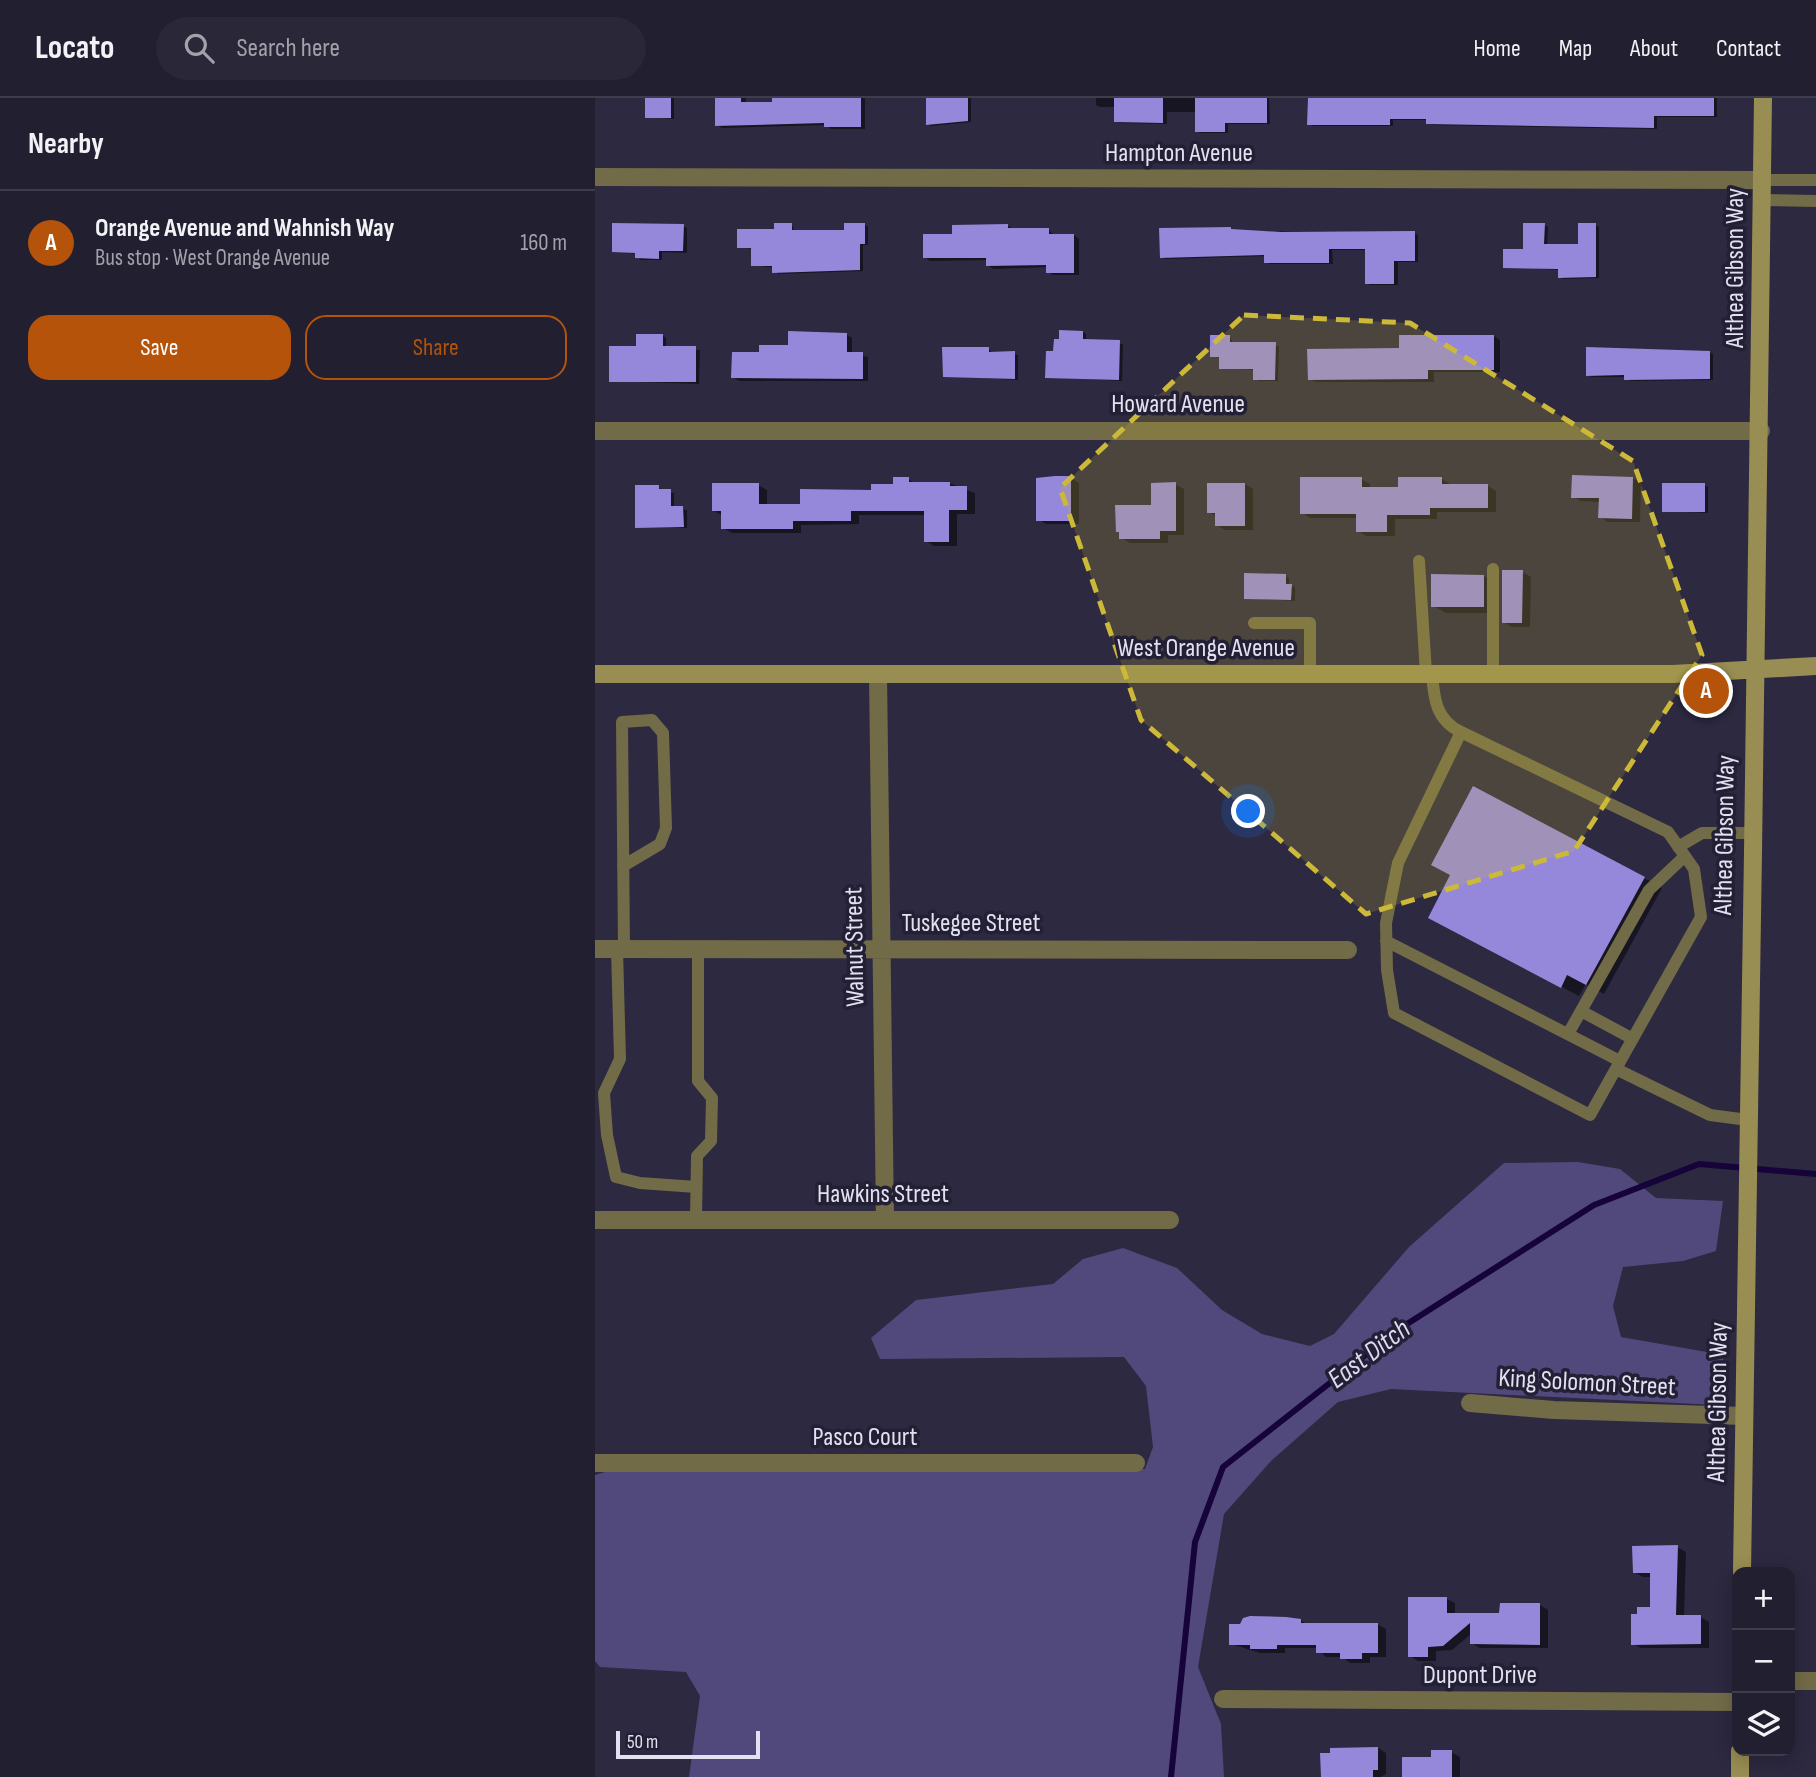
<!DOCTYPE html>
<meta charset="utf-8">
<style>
:root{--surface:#211f30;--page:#292738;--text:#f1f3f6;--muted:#a2a2ab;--line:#3e3d4c;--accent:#b45309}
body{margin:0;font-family:"Sofia Sans Condensed",sans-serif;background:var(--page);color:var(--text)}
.controls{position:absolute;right:21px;bottom:21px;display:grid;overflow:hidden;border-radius:14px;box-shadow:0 4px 18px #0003}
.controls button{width:63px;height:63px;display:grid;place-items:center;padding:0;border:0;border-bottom:2px solid var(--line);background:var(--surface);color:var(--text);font:35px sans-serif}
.scale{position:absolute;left:21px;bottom:18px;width:144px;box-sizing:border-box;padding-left:7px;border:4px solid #e2e1f0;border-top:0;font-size:19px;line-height:24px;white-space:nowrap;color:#e2e1f0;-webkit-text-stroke:5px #231f35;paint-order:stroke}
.you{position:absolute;left:654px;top:714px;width:24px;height:24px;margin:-18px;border:5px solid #fff;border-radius:50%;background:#1a73e8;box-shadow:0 0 0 10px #1a73e833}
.badge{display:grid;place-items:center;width:46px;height:46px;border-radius:50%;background:var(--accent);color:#fff;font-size:23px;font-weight:700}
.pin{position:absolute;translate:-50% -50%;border:4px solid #fff;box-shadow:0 2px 7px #0006}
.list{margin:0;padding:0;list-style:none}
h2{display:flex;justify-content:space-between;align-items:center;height:91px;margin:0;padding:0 28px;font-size:30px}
h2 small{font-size:23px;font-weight:400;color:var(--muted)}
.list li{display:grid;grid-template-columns:46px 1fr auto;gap:21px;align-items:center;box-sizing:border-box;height:105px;padding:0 28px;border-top:2px solid var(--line)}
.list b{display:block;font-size:26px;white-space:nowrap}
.list p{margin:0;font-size:23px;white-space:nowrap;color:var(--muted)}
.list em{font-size:23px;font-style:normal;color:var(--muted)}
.actions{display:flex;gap:14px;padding:21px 28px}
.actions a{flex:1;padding:16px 0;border:2px solid var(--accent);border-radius:21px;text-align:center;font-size:24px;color:var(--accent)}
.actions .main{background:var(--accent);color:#fff}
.icon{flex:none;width:38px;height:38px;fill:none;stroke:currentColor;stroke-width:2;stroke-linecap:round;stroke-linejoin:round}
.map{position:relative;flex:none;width:1221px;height:1679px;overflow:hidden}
header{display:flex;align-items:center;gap:42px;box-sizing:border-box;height:98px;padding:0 35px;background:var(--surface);border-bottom:2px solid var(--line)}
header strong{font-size:33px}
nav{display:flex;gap:38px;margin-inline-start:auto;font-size:24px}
.search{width:490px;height:63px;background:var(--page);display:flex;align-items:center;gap:18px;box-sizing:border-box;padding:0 24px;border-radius:38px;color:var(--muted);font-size:26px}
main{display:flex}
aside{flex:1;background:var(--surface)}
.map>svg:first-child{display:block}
</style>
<header>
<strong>Locato</strong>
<div class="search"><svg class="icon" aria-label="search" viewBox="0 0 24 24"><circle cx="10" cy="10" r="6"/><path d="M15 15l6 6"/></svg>Search here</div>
<nav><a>Home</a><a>Map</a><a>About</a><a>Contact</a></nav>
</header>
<main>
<aside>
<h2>Nearby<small></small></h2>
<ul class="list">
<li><span class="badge">A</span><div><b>Orange Avenue and Wahnish Way</b><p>Bus stop · West Orange Avenue</p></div><em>160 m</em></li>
</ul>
<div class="actions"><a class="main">Save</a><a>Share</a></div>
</aside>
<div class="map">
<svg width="1221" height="1679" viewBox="0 0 1221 1679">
<rect width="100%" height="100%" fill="#2c2940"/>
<path fill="#51497b" d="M 983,1064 L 1025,1071 L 1061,1100 L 1128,1103 L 1121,1153 L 1088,1163 L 1028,1169 L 1018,1208 L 1026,1239 L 1129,1257 L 1122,1307 L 796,1291 L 743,1304 L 676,1363 L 629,1416 L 603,1569 L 626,1626 L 629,1679 L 94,1679 L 105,1598 L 91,1574 L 5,1569 L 0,1563 L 0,1377 L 10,1374 L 550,1371 L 558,1349 L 551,1288 L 529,1259 L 285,1261 L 276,1240 L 321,1202 L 458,1186 L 488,1161 L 528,1150 L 582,1170 L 627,1212 L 667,1236 L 715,1248 L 739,1236 L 814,1149 L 909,1065 Z"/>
<path fill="#0007" d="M 51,0 L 79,0 L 79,21 L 52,19 Z
M 122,0 L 151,0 L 151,6 L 178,6 L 178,0 L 270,0 L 270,31 L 236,31 L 231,27 L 127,30 L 122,27 Z
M 333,0 L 376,0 L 376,24 L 336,28 L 333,26 Z
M 501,0 L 674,0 L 675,26 L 633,26 L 633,35 L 605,35 L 601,33 L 601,14 L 572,14 L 572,26 L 524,25 L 521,23 L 521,9 L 505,9 L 501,7 Z
M 714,0 L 1122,0 L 1122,19 L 1062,19 L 1062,31 L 836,27 L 833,22 L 798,22 L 798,28 L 718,28 L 714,26 Z
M 197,127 L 200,134 L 251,134 L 270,127 L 273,129 L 273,147 L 268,147 L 268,173 L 183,176 L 179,170 L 158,167 L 158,151 L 144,149 Z
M 949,127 L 953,129 L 952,148 L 985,148 L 1000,127 L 1004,129 L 1004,180 L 968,181 L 964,179 L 964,172 L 910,169 L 930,152 Z
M 88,128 L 92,130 L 92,155 L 67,154 L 67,162 L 45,162 L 42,156 L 19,153 Z
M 413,128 L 419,131 L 453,131 L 459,137 L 479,137 L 484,141 L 484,177 L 458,177 L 453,174 L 453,169 L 398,171 L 393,167 L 393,162 L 335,163 L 330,159 L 359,137 Z
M 566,132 L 819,135 L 823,137 L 823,164 L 803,164 L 803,187 L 775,187 L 772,185 L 772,152 L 737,152 L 738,166 L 674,166 L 671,158 L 570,161 L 567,158 Z
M 488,234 L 491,236 L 491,243 L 528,246 L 527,283 L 452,279 L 460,254 Z
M 252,237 L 257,240 L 257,256 L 273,259 L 273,283 L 144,283 L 138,279 L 166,255 Z
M 68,238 L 71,240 L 71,250 L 105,252 L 104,286 L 16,283 Z
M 899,238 L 905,242 L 905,274 L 839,274 L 839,284 L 721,284 L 714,281 L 806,252 Z
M 635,239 L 638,245 L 684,248 L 683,283 L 664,283 L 660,281 L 660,272 L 625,270 L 625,260 L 617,258 Z
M 394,251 L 397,255 L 423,257 L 423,282 L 349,278 Z
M 993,251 L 1114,254 L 1118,256 L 1118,282 L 1035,283 L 1031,279 L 997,279 L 993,277 Z
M 476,380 L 484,385 L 484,426 L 451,426 L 443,421 Z
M 1038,380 L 1046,385 L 1045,424 L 1013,424 L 1005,419 L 1005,404 L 986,403 L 978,399 Z
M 313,381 L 320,385 L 354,385 L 380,395 L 380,416 L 362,416 L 362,448 L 339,448 L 331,443 L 331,417 L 264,417 L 264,426 L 206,427 L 206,435 L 137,435 L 128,430 L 128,418 L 118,412 L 163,387 L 172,392 L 172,408 L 207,408 L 278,394 Z
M 766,381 L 775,386 L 775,391 L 804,390 L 847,381 L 855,386 L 893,388 L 901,393 L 901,414 L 842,414 L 842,421 L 800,421 L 800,438 L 771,438 L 763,433 L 763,420 L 715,420 L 707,415 Z
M 580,386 L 589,391 L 589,437 L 573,437 L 573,445 L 535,445 L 526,440 Z
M 614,386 L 650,386 L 658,391 L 658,432 L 630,432 L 621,427 L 621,418 L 614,414 Z
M 1109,387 L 1113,389 L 1113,415 L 1069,413 Z
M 64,389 L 67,393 L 79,395 L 79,410 L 92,412 L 92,430 L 42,429 Z
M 927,474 L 936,479 L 935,529 L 917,529 L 908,524 Z
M 691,478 L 694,480 L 694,487 L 700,489 L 700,503 L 650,500 Z
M 889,478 L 902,486 L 902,515 L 851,515 L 838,508 Z
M 1049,780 L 1067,790 L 1009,896 L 991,886 L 984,898 L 853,829 Z
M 1082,1449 L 1091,1454 L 1089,1519 L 1105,1519 L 1114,1524 L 1114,1550 L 1046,1550 L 1038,1546 L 1057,1511 L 1057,1479 L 1048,1479 L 1039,1474 Z
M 852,1501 L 860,1505 L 860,1517 L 906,1517 L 945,1507 L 953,1512 L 953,1550 L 885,1550 L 876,1545 L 876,1536 L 857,1552 L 841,1553 L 841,1563 L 823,1563 L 815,1558 Z
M 705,1522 L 713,1527 L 782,1526 L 791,1531 L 791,1559 L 775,1559 L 775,1565 L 755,1565 L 747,1559 L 731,1559 L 722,1550 L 690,1550 L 690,1555 L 665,1555 L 636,1546 Z
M 783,1650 L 791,1655 L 791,1676 L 786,1679 L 727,1679 Z
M 856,1654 L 865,1659 L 865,1679 L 808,1679 L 838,1661 Z"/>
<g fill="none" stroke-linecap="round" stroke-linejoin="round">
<path stroke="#150339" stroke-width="6" d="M 576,1679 L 600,1444 L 628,1369 L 801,1233 L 999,1107 L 1104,1066 L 1221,1076"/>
</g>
<path fill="#9588da" d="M 50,0 L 76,0 L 76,20 L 50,20 Z
M 120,0 L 146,0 L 146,4 L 177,4 L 177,0 L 266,0 L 266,29 L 229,29 L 229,25 L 120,28 Z
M 331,0 L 373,0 L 373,23 L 331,27 Z
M 519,0 L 568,0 L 568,25 L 519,24 Z
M 600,0 L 672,0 L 672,25 L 630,25 L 630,34 L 600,34 Z
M 713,0 L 1119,0 L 1119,18 L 1059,18 L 1059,30 L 831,26 L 831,21 L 795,21 L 795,27 L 712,27 Z
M 17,125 L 89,126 L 88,153 L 64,153 L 64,161 L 40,160 L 40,155 L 17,154 Z
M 179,125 L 197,125 L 197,132 L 249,132 L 249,125 L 270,125 L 270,146 L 265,146 L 265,172 L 177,175 L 177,168 L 156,168 L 156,150 L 142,150 L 142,131 L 179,131 Z
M 928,125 L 950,125 L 949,146 L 983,146 L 983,125 L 1001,125 L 1001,179 L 963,180 L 963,171 L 908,170 L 908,151 L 928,151 Z
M 413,126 L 413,130 L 454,130 L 454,136 L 479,136 L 479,175 L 451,175 L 451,167 L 391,168 L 391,160 L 328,160 L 328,136 L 357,136 L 357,127 Z
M 636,129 L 636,131 L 686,134 L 820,133 L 820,163 L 799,163 L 799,186 L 770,186 L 770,151 L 734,151 L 734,165 L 669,165 L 669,157 L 565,160 L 564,130 Z
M 464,232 L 488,233 L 488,241 L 525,242 L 524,282 L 450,280 L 451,253 L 458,253 L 459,241 L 464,241 Z
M 193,233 L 252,235 L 252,254 L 268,254 L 268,281 L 136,280 L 137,254 L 164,254 L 164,247 L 193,247 Z
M 41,236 L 68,236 L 68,248 L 101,248 L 101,284 L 14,284 L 14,248 L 41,248 Z
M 615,237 L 635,237 L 635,244 L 681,244 L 680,282 L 658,282 L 658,271 L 624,271 L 624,259 L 615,259 Z
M 804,237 L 899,237 L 899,272 L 833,272 L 833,281 L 713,282 L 712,251 L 804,250 Z
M 347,249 L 394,249 L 394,254 L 420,253 L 420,281 L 348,279 Z
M 991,249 L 1115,253 L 1115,281 L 1029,282 L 1029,277 L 991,278 Z
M 977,377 L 1038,379 L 1037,421 L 1003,420 L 1004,400 L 976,400 Z
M 460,378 L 476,378 L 476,423 L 441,423 L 441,380 Z
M 298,379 L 314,379 L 314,384 L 355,384 L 355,388 L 372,388 L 372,412 L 354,412 L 354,444 L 329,444 L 329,413 L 256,413 L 256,423 L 198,423 L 198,431 L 126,431 L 126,413 L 117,413 L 117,385 L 164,385 L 164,406 L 205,406 L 205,391 L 276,392 L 276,386 L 298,386 Z
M 705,379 L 767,379 L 767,389 L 803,389 L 803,379 L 847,379 L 847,386 L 893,386 L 893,410 L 835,410 L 835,417 L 792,417 L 792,434 L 761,434 L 761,416 L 705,416 Z
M 581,384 L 581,433 L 565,433 L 565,441 L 524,441 L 524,434 L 521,434 L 520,407 L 556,407 L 556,385 Z
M 612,385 L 650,385 L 650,428 L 620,428 L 620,415 L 612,415 Z
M 1067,385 L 1110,385 L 1110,414 L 1067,414 Z
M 40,387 L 64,387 L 64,391 L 76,391 L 76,408 L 88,408 L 89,429 L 40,430 Z
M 907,472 L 928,472 L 927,525 L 907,525 Z
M 649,475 L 691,476 L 691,486 L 697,486 L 696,502 L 649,501 Z
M 836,476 L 889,477 L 889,509 L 836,509 Z
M 878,688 L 1050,779 L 991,887 L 972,877 L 966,890 L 833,820 L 855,777 L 836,767 Z
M 1083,1447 L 1081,1517 L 1106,1517 L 1106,1546 L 1036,1547 L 1036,1516 L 1042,1516 L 1042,1509 L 1055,1509 L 1055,1475 L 1038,1475 L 1037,1448 Z
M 813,1499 L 852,1499 L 852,1515 L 904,1515 L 905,1505 L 945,1505 L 945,1547 L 875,1546 L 875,1525 L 848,1548 L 833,1549 L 833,1559 L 813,1559 Z
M 655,1518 L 691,1519 L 706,1521 L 706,1525 L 783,1525 L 783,1555 L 767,1555 L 767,1561 L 745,1561 L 745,1555 L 721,1555 L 721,1547 L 682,1547 L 682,1551 L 655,1551 L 655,1547 L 634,1547 L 634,1526 L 645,1526 L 648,1520 Z
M 783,1649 L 783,1672 L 778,1672 L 778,1679 L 726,1679 L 725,1655 L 735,1655 L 735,1650 Z
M 836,1652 L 857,1652 L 857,1679 L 807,1679 L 807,1659 L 836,1659 Z"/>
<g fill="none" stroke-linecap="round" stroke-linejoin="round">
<path stroke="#716b47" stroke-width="12" d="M 1167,82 L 1221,82
M 1167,102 L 1221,103
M 824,463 L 831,576
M 898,471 L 898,576
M 659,525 L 715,525 L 715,576
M 837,576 C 839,601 841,622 866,634 L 1073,734 L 1099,771 L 1106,819 L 995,1017 L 799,915 L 792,872 L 791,825 L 803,765 L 866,634
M 1083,749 L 1107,735 L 1157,735
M 28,768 L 65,746 L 71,730 L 68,635 L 57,622 L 27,624 L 29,851
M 791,843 L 1025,963
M 22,851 L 25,961 L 9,995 L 12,1037 L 21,1079 L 45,1085 L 101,1089
M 986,913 L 1038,941
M 973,936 L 1054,792 L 1090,758
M 1021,971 L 1115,1017 L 1153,1022
M 101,1122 L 102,1058 L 116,1043 L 117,1000 L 103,983 L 103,851"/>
<path stroke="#716b47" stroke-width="18" d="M 0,79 L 1167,82
M 0,333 L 1166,333
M 283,576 L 290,1122
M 0,851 L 753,852
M 0,1122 L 575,1122
M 875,1305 L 959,1312 L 1149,1318
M 0,1365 L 541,1365
M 1195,1583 L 1221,1583
M 628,1601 L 1142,1604"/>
<path stroke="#988d52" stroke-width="18" d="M 0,576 L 1078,576 L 1221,568
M 1147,1474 C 1154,983 1163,491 1168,0
M 1145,1679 L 1145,1653"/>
</g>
<path fill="#cdb938" fill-opacity="0.2" stroke="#cdb938" stroke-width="5" stroke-dasharray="14 9" stroke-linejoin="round" d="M 649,217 L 815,225 L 1038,363 L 1107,557 L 979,753 L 771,816 L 546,622 L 465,390 Z"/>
<g text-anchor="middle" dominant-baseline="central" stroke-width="7" stroke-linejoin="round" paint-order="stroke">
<g font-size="26" fill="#e2e1f0" stroke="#231f35">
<text x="584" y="55">Hampton Avenue</text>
<text transform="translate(1140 170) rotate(-90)">Althea Gibson Way</text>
<text x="583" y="306">Howard Avenue</text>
<text x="611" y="550">West Orange Avenue</text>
<text transform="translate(1130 737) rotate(-89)">Althea Gibson Way</text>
<text x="376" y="825">Tuskegee Street</text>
<text transform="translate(260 849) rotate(-91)">Walnut Street</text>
<text x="288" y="1096">Hawkins Street</text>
<text transform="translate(992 1285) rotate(3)">King Solomon Street</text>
<text transform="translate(1123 1304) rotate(-89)">Althea Gibson Way</text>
<text x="270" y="1339">Pasco Court</text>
<text x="885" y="1577">Dupont Drive</text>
</g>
<g font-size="28" font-style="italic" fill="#dcdaf0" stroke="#231f35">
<text transform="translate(774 1256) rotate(-37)">East Ditch</text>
</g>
</g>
</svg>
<div class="controls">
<button>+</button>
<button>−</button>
<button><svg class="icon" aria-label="layers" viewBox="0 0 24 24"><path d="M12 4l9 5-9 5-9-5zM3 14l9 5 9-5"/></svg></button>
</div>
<div class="scale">50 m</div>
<div class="you"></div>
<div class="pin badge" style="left:1111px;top:593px">A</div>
</div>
</main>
